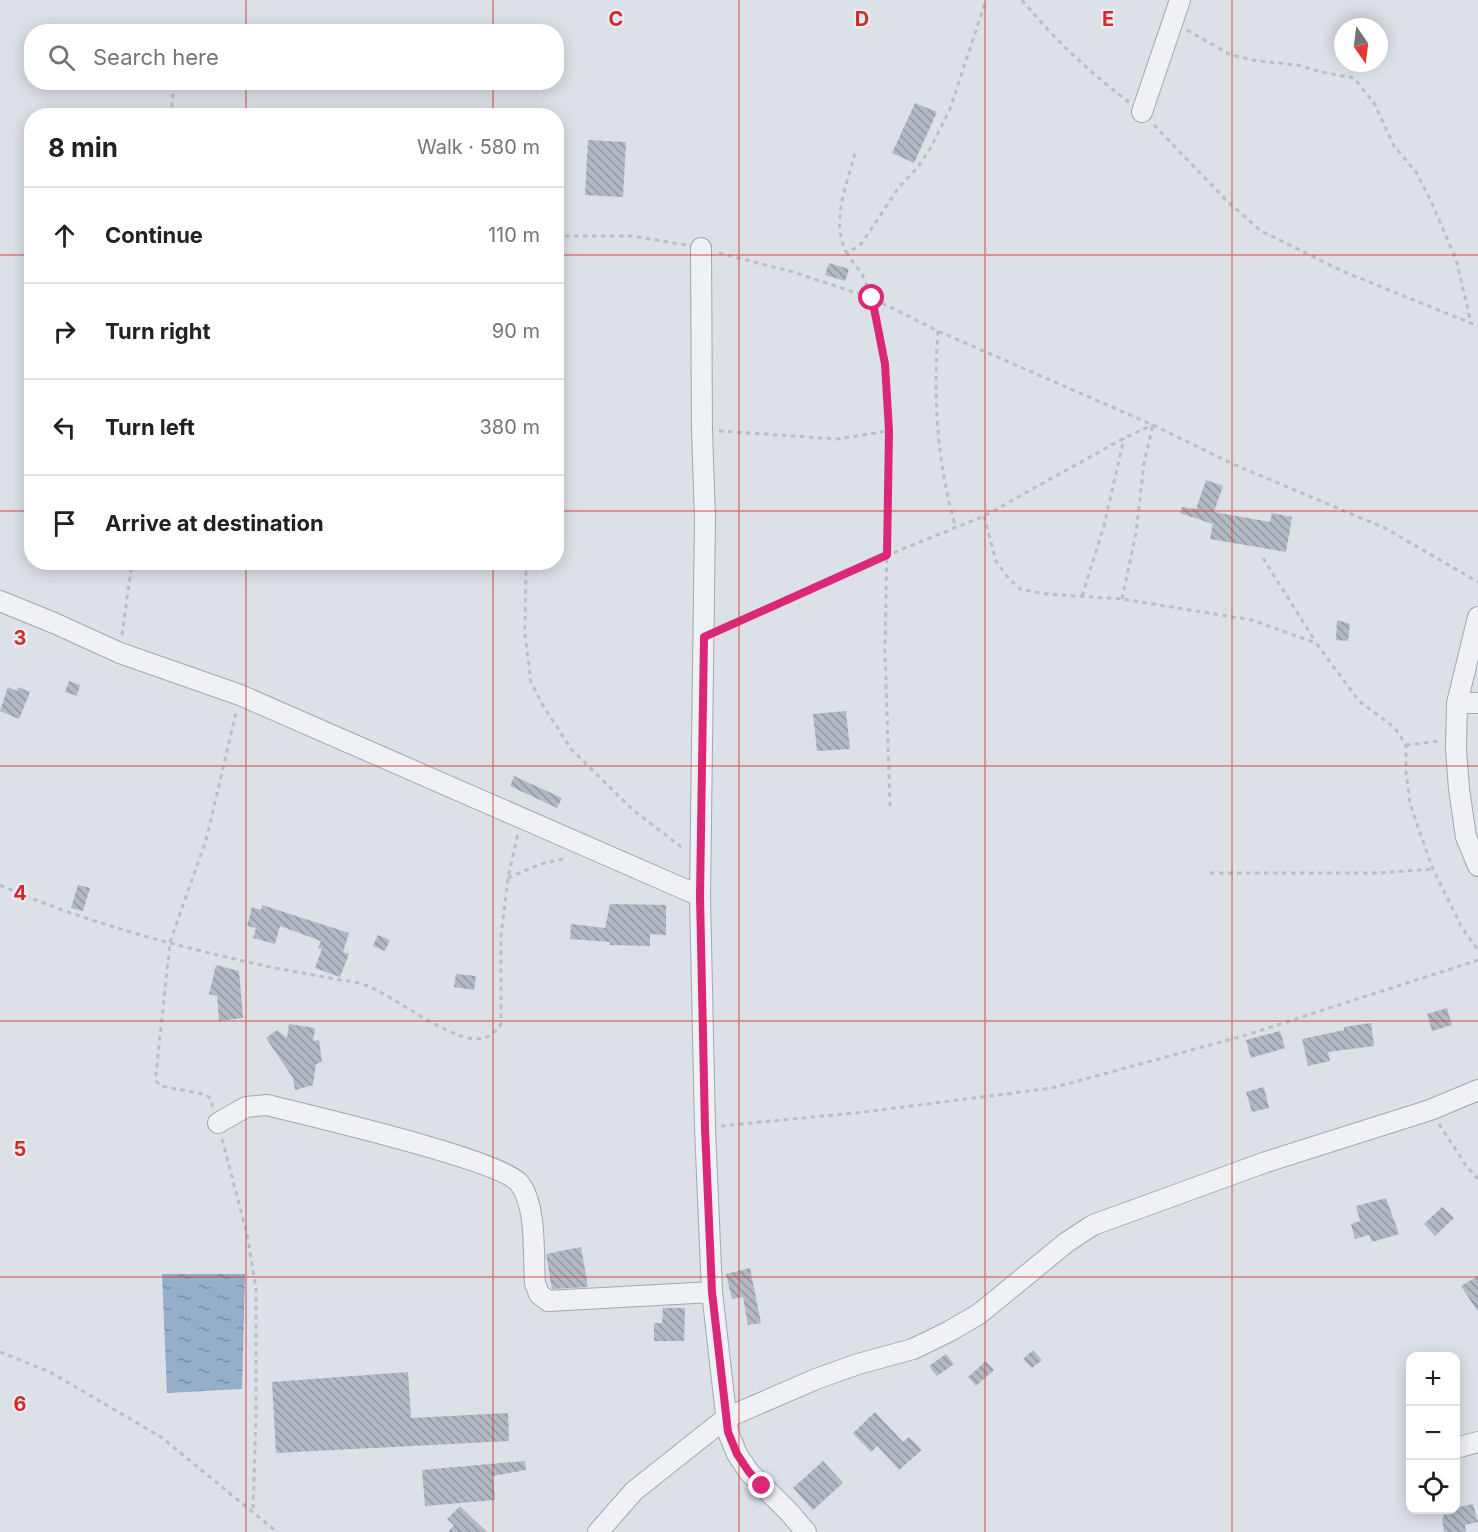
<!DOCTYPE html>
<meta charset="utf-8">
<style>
:root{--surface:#fff;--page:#f6f6f6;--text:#202124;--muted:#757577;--line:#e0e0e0}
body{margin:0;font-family:Inter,sans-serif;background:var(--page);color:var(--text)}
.controls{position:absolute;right:18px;bottom:18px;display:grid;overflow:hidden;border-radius:12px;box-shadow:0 3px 15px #0003}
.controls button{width:54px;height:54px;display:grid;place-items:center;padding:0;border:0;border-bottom:2px solid var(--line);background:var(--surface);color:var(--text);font:30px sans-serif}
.compass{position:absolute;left:1334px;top:18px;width:54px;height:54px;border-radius:50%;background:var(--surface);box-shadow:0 3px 15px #0003;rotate:166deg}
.stop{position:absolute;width:18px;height:18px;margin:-14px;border:4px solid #db2777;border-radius:50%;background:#fff}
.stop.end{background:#db2777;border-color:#fff;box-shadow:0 2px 6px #0008}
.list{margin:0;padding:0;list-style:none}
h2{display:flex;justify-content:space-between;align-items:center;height:78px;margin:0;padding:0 24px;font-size:26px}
h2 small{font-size:20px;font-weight:400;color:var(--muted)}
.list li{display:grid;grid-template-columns:39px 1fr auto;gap:18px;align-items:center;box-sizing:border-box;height:96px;padding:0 24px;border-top:2px solid var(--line)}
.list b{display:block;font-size:22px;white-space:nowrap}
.list em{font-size:20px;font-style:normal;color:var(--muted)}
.icon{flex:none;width:33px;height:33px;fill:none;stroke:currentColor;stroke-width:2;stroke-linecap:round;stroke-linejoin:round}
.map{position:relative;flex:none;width:1478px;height:1532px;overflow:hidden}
.search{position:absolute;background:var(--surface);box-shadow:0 3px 15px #0003;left:24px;top:24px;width:540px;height:66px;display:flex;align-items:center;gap:15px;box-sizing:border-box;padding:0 21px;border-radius:24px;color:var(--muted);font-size:22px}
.panel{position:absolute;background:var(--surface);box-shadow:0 3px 15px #0003;left:24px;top:108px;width:540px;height:462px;border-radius:24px}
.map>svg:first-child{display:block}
</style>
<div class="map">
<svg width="1478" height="1532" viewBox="0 0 1478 1532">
<defs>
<pattern id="water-ripples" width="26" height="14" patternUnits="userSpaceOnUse" patternTransform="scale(1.5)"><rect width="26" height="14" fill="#95aec9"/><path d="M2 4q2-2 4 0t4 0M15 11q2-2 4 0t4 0" fill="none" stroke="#798ea5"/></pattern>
<pattern id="building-back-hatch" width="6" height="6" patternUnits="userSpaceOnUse" patternTransform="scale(1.5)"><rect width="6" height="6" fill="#b3b9c4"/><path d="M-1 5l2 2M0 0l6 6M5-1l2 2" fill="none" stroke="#9197a1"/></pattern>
</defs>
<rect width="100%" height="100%" fill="#dce0e7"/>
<path fill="url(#water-ripples)" d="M 162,1274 L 245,1274 L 242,1389 L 167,1393 Z"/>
<path fill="url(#building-back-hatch)" d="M 915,103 L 937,112 L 914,163 L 892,153 Z
M 588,140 L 626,142 L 623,197 L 585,195 Z
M 829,263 L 849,269 L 845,281 L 825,275 Z
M 1206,480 L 1223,486 L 1214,512 L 1270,522 L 1272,513 L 1292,517 L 1286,552 L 1210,539 L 1213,524 L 1180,513 L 1182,507 L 1196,509 Z
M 1337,620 L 1350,624 L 1348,641 L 1336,640 Z
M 69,681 L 80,685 L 77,696 L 65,692 Z
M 8,687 L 17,691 L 18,687 L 30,692 L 19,719 L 0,711 Z
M 846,711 L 850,749 L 817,751 L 813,714 Z
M 514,776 L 562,798 L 557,808 L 510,786 Z
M 78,885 L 90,888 L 83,911 L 71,908 Z
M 610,904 L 666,905 L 666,935 L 650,934 L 650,946 L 610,945 L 610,942 L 570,939 L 571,924 L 605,928 Z
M 262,905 L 349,933 L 343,952 L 349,954 L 340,977 L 315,968 L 322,949 L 318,948 L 321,941 L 280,926 L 275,944 L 253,938 L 256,928 L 247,926 L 252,907 L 261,910 Z
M 378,935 L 390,940 L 385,951 L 373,946 Z
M 216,965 L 239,971 L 243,1018 L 219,1021 L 217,996 L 209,994 Z
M 456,974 L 476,976 L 474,990 L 454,987 Z
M 1447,1008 L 1452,1025 L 1432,1031 L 1427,1014 Z
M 1371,1023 L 1374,1046 L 1328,1052 L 1330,1061 L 1308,1066 L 1302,1039 L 1344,1030 L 1344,1027 Z
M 289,1024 L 315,1028 L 313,1041 L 319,1040 L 322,1062 L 316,1064 L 313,1085 L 295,1090 L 293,1078 L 266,1038 L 277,1030 L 287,1038 Z
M 1280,1031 L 1285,1048 L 1251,1058 L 1246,1040 Z
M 1264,1087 L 1269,1108 L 1252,1112 L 1246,1092 Z
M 1386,1198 L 1399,1234 L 1372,1242 L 1369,1235 L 1355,1239 L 1351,1224 L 1360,1221 L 1356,1206 Z
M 1442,1207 L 1454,1218 L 1435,1236 L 1424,1224 Z
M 581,1247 L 588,1287 L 552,1289 L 546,1254 Z
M 750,1268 L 761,1323 L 748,1325 L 743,1297 L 732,1299 L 726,1274 Z
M 1478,1276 L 1478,1312 L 1461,1286 Z
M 663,1308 L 685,1308 L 684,1341 L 654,1341 L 654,1323 L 662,1323 Z
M 1033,1350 L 1042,1360 L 1032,1368 L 1023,1359 Z
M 946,1354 L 954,1364 L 937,1376 L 929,1366 Z
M 986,1361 L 994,1370 L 976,1386 L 968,1377 Z
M 408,1372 L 411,1418 L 508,1413 L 509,1441 L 276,1453 L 272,1382 Z
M 875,1412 L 903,1442 L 909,1437 L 922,1450 L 899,1470 L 877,1446 L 871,1452 L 853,1433 Z
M 525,1461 L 526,1470 L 493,1476 L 495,1500 L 425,1506 L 422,1470 Z
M 823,1461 L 843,1483 L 813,1510 L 793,1488 Z
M 1473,1504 L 1478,1522 L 1465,1525 L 1466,1532 L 1444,1532 L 1442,1518 L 1444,1517 L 1443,1509 L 1455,1509 L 1455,1508 Z
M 460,1506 L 487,1532 L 448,1532 L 454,1525 L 447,1519 Z"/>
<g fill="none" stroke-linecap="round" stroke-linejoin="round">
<defs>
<path id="minor" d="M 1142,112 L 1180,0
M 701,248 L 702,430 L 705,519 L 700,896 L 705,1128 L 712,1292 L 728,1432 L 737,1454 L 749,1472 L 789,1512 L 806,1532
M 0,601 L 54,623 L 120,653 L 240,695 L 700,896
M 1478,617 L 1457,703 L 1456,749 L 1459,789 L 1466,837 L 1478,866
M 1457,703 L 1478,703
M 218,1123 L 246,1107 L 267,1105 C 306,1115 503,1160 520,1184 C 537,1207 533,1255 535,1283 L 539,1294 L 548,1301 L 712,1292
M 1456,1448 L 1478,1442
M 598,1532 L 634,1491 L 726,1418 L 816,1379 L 858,1364 L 913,1349 L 948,1332 L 979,1314 L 1067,1242 L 1093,1225 L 1266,1162 L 1430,1110 L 1478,1090"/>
</defs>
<use href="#minor" stroke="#a1a7b1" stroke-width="22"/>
<path stroke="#babec5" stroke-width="3" stroke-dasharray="4.5 4.5" stroke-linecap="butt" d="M 1022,0 C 1054,39 1089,72 1129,102
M 1187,30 L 1231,55 L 1257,61 L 1298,65 L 1321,72 L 1354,78 L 1374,103 L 1394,146 L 1416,172 L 1430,199 L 1456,259 L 1471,323
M 171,116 L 174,82
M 1154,125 L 1228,202 L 1261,231 L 1342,271 L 1478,326
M 556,236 L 633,236 L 686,245
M 719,253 L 793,272 L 872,298 L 938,331 L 1153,425 L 1233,464 L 1385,528 L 1478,582
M 847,254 C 830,222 847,185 855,153
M 938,331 C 933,397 937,464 956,528
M 719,431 L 837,439 L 888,431
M 984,516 L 996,561 L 1009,579 L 1020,589 L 1047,594 L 1122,599 L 1252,620 L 1316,643 L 1359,701 L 1395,728 L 1406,745 L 1406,772 L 1410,803 L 1420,833 L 1433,869 L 1462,928 L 1478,950
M 1263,558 L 1315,641
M 526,562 L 525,634 L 531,682 L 542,704 L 572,750 L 633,810 L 684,849
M 1082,596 L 1104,526 L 1124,438
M 1122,599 L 1136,533 L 1144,463 L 1153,425
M 721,629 L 841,574 L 984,516 L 1124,438 L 1153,425
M 122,635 L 132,562
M 1406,745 L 1440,741
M 890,806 L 885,651 L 889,431 L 885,364 L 872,298 L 862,274 L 847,254 L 862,243 L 899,187 L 917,168 L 930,149 L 950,109 L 986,0
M 1210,873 L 1378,873 L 1433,869
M 508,878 L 541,864 L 567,858
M 0,885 C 79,920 164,943 248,962 C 277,969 305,973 334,979 C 344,981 355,981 365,985 C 394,995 455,1046 484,1038 C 492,1036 497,1030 501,1024 L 501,936 L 508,878 L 518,833
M 213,1107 L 209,1097 L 203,1094 L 161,1086 L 156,1081 L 156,1074 L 170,942 L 206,840 L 236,713
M 1439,1124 L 1467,1167 L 1478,1179
M 721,1126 L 864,1112 L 1052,1088 L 1243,1036 L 1478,960
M 222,1139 L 247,1234 L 256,1288 L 256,1417 L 253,1511
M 0,1352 L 50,1372 L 161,1437 L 277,1532"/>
<use href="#minor" stroke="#eff1f5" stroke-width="20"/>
</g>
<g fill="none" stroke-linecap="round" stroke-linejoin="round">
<path stroke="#db2777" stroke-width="8" d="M 762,1486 L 749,1472 L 737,1454 L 728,1432 L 712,1292 L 705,1128 L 700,896 L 704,637 L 887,555 L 889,431 L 885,364 L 872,298"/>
</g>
<path fill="none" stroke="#d62828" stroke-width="1.5" stroke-opacity="0.55" d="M 246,0 L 246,32M 493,0 L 493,32M 739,0 L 739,1532M 985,0 L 985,1532M 1232,0 L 1232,1532M 246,82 L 246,116M 493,82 L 493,116M 0,255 L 32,255M 556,255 L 1478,255M 0,511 L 32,511M 556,511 L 1478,511M 246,562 L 246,1532M 493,562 L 493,1532M 0,766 L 1478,766M 0,1021 L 1478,1021M 0,1277 L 1478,1277"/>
<g font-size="20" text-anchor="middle" font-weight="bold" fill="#d62828" stroke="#ebeff5" stroke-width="4.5" stroke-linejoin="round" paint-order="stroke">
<text x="616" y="26">C</text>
<text x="862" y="26">D</text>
<text x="1108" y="26">E</text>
<text x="20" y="645">3</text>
<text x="20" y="900">4</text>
<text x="20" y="1156">5</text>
<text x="20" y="1411">6</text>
</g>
</svg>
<div class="controls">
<button>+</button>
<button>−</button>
<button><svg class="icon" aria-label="locate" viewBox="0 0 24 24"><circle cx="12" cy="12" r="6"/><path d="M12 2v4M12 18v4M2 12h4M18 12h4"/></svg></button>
</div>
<svg class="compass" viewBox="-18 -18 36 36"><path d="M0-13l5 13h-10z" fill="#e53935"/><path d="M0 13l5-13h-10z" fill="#757577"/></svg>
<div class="stop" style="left:872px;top:298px"></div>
<div class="stop end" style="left:762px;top:1486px"></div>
<div class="search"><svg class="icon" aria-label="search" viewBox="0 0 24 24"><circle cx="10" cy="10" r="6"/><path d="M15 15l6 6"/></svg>Search here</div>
<section class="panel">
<h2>8 min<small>Walk · 580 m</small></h2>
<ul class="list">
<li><svg class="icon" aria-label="ahead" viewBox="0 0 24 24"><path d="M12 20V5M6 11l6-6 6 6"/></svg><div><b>Continue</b></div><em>110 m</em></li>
<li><svg class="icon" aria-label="right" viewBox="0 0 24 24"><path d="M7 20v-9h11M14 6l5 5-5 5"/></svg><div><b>Turn right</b></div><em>90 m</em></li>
<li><svg class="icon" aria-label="left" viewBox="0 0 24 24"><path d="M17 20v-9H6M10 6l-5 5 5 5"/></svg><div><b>Turn left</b></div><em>380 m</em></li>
<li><svg class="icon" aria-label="arrive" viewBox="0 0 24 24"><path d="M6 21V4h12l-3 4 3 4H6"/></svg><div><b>Arrive at destination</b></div></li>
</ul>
</section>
</div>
